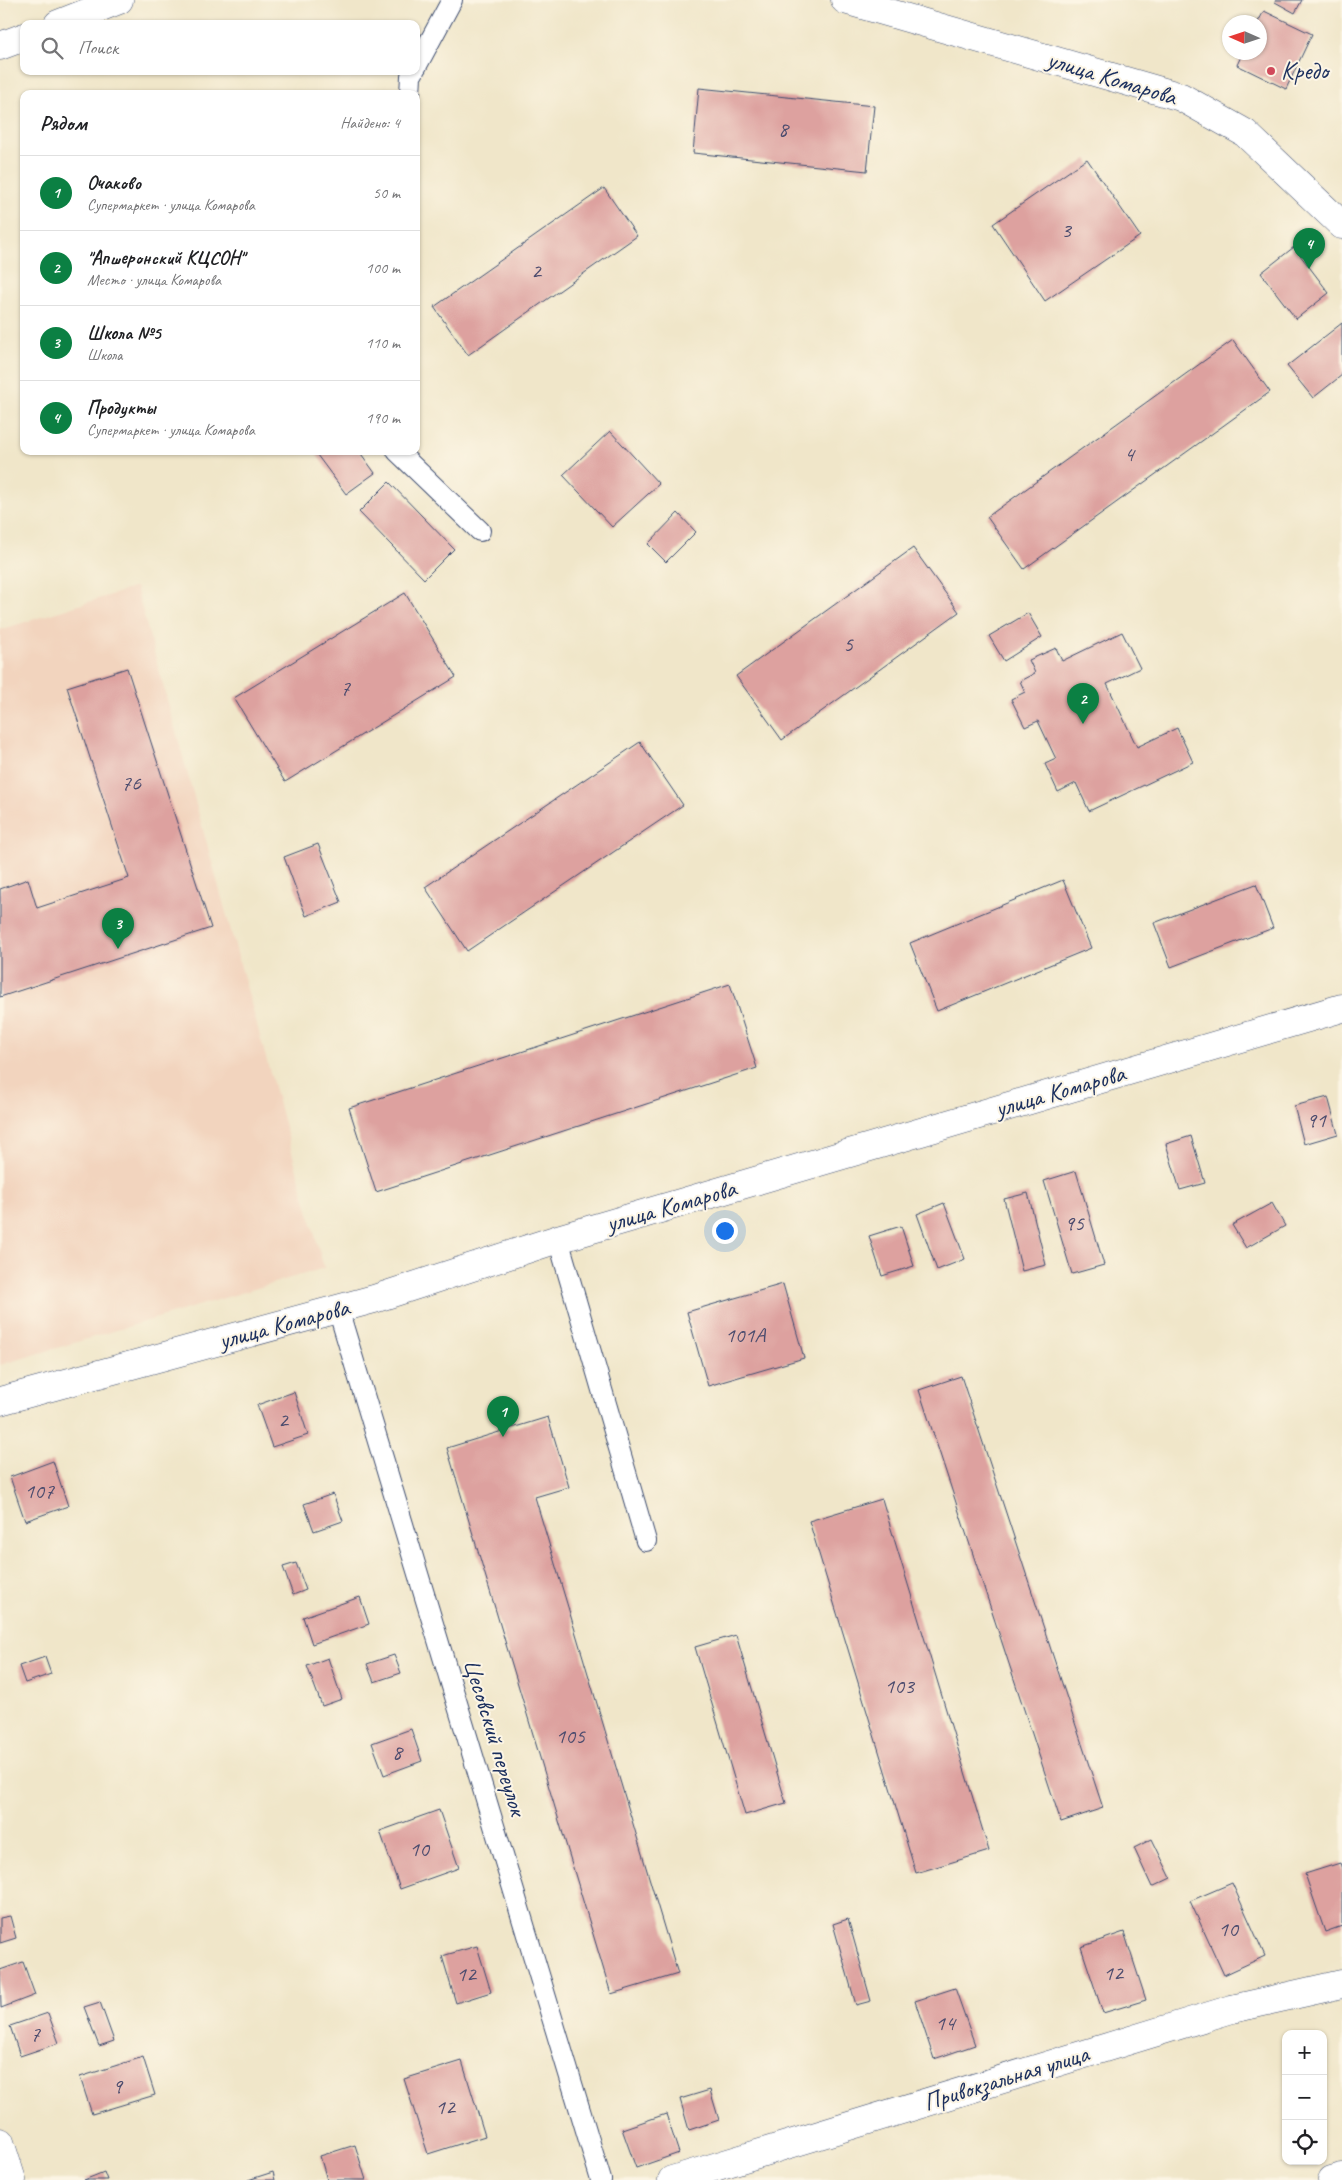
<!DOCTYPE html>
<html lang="ru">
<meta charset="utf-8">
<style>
:root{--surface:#fff;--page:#f6f6f6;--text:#202124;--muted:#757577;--line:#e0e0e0;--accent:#0b8043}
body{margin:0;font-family:Caveat,sans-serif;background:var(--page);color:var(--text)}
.controls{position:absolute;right:15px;bottom:15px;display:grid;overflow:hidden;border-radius:10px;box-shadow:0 1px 4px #0004}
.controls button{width:45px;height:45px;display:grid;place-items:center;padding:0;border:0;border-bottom:1px solid var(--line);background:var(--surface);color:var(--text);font:25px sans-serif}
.compass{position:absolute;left:1222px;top:15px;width:45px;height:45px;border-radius:50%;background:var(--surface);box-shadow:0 1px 4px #0004;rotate:273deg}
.you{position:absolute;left:724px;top:1230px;width:18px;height:18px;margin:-12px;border:4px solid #fff;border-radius:50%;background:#1a73e8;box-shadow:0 0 0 8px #1a73e833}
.badge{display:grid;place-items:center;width:32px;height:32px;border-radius:50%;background:var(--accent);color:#fff;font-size:16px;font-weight:700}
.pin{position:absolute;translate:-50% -41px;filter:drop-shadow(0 1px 2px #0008)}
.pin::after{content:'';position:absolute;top:26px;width:18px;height:15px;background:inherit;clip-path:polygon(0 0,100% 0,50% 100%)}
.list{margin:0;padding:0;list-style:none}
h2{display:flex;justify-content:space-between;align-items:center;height:65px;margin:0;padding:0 20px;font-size:21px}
h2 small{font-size:16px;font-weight:400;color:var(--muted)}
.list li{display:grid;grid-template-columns:32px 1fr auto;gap:15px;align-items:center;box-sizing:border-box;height:75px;padding:0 20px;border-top:1px solid var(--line)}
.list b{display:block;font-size:19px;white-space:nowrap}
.list p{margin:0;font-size:16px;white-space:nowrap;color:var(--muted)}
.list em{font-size:16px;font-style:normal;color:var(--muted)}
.icon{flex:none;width:28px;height:28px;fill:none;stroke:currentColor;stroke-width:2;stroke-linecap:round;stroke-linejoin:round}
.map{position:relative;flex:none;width:1342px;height:2180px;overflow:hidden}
.search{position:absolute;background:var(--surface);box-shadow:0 1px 4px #0004;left:20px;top:20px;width:400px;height:55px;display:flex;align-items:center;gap:12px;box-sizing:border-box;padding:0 18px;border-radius:10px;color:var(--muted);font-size:19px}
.panel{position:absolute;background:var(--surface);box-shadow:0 1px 4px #0004;left:20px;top:90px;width:400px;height:365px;border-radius:10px}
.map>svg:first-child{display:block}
</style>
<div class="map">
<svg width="1342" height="2180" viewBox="0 0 1342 2180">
<rect width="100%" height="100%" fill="#fcf5e5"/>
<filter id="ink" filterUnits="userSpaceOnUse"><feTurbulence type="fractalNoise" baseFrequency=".02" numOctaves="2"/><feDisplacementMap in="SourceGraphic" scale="10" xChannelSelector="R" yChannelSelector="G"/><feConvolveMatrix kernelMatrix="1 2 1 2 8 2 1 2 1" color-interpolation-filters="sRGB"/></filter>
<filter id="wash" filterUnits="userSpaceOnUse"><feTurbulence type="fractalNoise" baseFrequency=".0096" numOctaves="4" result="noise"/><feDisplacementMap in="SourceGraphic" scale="20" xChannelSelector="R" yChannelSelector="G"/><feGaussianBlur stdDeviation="1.12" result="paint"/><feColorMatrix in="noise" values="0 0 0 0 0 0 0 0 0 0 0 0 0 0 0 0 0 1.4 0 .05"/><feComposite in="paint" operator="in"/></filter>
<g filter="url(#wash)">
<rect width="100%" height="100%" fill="#f0e6c9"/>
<path fill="#f2d4be" d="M 136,587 L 324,1268 L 0,1365 L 0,630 Z"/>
<g id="blocks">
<path fill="#dda19f" d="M 1276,0 L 1302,0 L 1295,13 L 1275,2 Z
M 1264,11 L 1312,34 L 1286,89 L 1237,65 L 1243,52 L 1260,52 L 1258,22 Z
M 699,88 L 874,106 L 867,171 L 693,153 Z
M 1087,159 L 1140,236 L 1045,301 L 993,224 Z
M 604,188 L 637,236 L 468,355 L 434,307 Z
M 1294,247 L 1329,293 L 1296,319 L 1261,273 Z
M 1342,323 L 1342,375 L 1313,398 L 1287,366 Z
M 1233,340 L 1270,392 L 1024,569 L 987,517 Z
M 610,431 L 659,484 L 612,527 L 563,475 Z
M 314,451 L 359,451 L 375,473 L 346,494 Z
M 389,482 L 454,549 L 424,579 L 359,512 Z
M 678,513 L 696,532 L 666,562 L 648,544 Z
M 913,548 L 959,612 L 782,740 L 736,676 Z
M 405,593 L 456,677 L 285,782 L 234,698 Z
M 1028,613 L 1042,637 L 1004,661 L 989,636 Z
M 1122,632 L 1140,668 L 1107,684 L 1137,747 L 1177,728 L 1193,762 L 1089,811 L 1076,783 L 1058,792 L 1045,764 L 1056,759 L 1038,721 L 1025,727 L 1011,699 L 1025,692 L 1020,681 L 1035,673 L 1029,660 L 1056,648 L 1062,661 Z
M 127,668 L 211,928 L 0,997 L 0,889 L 28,879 L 37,908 L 129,878 L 67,687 Z
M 640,742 L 683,805 L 467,951 L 425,887 Z
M 318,844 L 341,902 L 306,916 L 284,857 Z
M 1063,880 L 1091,948 L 937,1011 L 910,943 Z
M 1256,884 L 1273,928 L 1171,967 L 1154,923 Z
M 730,984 L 757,1068 L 376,1192 L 349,1108 Z
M 1328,1097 L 1338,1134 L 1304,1144 L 1294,1106 Z
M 1191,1136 L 1205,1183 L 1180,1190 L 1166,1144 Z
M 1076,1171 L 1104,1265 L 1072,1274 L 1044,1181 Z
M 1028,1193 L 1046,1265 L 1022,1271 L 1004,1199 Z
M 944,1203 L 965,1259 L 937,1270 L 917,1214 Z
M 1272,1203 L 1285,1226 L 1246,1248 L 1232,1225 Z
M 901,1226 L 914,1266 L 882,1276 L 869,1236 Z
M 783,1284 L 804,1358 L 708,1386 L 687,1312 Z
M 961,1376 L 1103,1808 L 1061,1822 L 919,1390 Z
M 294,1392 L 308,1435 L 272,1447 L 257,1405 Z
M 548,1417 L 569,1487 L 535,1497 L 678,1974 L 611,1994 L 447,1448 Z
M 53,1461 L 68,1506 L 25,1521 L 10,1477 Z
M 333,1494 L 343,1521 L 314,1531 L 304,1504 Z
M 882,1499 L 989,1851 L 916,1873 L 809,1521 Z
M 296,1563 L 306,1590 L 293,1595 L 283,1567 Z
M 360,1597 L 369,1624 L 312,1644 L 303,1617 Z
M 736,1635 L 786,1803 L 745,1815 L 695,1647 Z
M 394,1655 L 401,1673 L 374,1682 L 367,1664 Z
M 45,1657 L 51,1674 L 25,1683 L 19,1666 Z
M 328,1658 L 342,1699 L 322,1706 L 307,1666 Z
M 411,1729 L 422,1761 L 384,1775 L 372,1743 Z
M 439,1810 L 459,1868 L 400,1889 L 380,1831 Z
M 1152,1839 L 1171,1878 L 1152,1887 L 1134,1848 Z
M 1340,1863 L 1342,1869 L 1342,1926 L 1325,1932 L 1305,1874 Z
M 1232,1883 L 1265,1956 L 1224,1975 L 1190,1901 Z
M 10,1916 L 16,1938 L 0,1943 L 0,1918 Z
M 848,1919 L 871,2001 L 856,2005 L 833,1924 Z
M 1124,1932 L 1146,2000 L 1103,2013 L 1081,1947 Z
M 477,1946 L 491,1992 L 456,2003 L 442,1956 Z
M 23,1962 L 35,1995 L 1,2008 L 0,1970 Z
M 955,1988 L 975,2045 L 934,2059 L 915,2001 Z
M 100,2002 L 114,2041 L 99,2046 L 84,2007 Z
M 48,2013 L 59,2043 L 20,2056 L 10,2026 Z
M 143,2057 L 155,2095 L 92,2114 L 80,2077 Z
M 462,2061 L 485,2136 L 428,2154 L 404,2079 Z
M 710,2090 L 719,2120 L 689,2130 L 680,2099 Z
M 666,2114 L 679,2153 L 636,2168 L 622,2129 Z
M 355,2145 L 366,2180 L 327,2180 L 320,2156 Z
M 104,2172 L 107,2180 L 84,2180 Z
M 273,2172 L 275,2180 L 248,2180 Z"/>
</g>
</g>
<g filter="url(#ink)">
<use href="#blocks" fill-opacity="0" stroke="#3b4a6e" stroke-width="1"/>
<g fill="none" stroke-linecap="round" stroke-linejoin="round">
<defs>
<path id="service" d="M 416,67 L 452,0
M 410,94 L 411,76 L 414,71
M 397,451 L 480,531
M 558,1239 L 646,1541
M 338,1309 L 601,2180"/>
<path id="minor" d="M 845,0 L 1181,97 L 1245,133 L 1342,225
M 58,24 L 119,0
M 0,46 L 24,37
M 0,1401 L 374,1299 L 558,1239 L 1342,1008
M 0,2142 L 12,2180
M 672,2180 L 1232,2009 L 1342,1984
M 1332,2180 L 1342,2177"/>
</defs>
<use href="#service" stroke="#3b4a6e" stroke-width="22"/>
<use href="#minor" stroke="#3b4a6e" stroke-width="29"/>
<use href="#service" stroke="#fff" stroke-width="20"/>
<use href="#minor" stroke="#fff" stroke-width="28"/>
</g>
</g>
<circle fill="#d1495b" stroke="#fcf5e5" stroke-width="2" cx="1271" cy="71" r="5"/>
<g text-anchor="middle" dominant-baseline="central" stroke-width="4" stroke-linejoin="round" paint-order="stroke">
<g font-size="22" fill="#4c4c6e">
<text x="783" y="129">8</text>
<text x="1066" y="230">3</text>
<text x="536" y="271">2</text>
<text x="1129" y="454">4</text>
<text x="848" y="644">5</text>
<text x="345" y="688">7</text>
<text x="131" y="783">76</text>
<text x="1316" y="1120">91</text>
<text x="1074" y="1223">95</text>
<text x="745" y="1335">101А</text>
<text x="283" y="1420">2</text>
<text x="39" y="1491">107</text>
<text x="899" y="1686">103</text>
<text x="570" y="1736">105</text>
<text x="397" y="1752">8</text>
<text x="419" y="1849">10</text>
<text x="1228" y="1929">10</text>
<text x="1113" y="1973">12</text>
<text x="466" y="1974">12</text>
<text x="945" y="2023">14</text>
<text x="35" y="2034">7</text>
<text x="117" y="2086">9</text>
<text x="445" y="2107">12</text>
</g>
<g font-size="25" fill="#1b2f5e" stroke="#fcf5e5" text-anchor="start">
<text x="1281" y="71">Кредо</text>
</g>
<g font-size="25" fill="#1b2f5e" stroke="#fcf5e5">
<text transform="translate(1112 78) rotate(17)">улица Комарова</text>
<text transform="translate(1060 1091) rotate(-16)">улица Комарова</text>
<text transform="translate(671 1206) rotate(-16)">улица Комарова</text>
<text transform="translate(284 1324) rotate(-15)">улица Комарова</text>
<text transform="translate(495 1737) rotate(73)">Цесовский переулок</text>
<text transform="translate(1006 2078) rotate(-17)">Привокзальная улица</text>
</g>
</g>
</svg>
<div class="controls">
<button>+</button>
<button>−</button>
<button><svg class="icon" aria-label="locate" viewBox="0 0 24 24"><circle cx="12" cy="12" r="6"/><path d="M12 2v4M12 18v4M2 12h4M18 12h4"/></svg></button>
</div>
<svg class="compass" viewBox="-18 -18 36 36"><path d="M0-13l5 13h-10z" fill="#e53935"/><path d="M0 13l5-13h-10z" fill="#757577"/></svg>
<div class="you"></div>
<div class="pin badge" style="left:503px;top:1437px">1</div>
<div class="pin badge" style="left:1083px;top:724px">2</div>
<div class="pin badge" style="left:118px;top:949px">3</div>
<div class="pin badge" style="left:1309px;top:269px">4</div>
<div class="search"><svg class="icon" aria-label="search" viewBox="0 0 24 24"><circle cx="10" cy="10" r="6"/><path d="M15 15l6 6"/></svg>Поиск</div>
<section class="panel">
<h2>Рядом<small>Найдено: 4</small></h2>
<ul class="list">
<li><span class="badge">1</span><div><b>Очаково</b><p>Супермаркет · улица Комарова</p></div><em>50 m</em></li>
<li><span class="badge">2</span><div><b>&quot;Апшеронский КЦСОН&quot;</b><p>Место · улица Комарова</p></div><em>100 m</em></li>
<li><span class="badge">3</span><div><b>Школа №5</b><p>Школа</p></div><em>110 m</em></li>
<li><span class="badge">4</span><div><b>Продукты</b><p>Супермаркет · улица Комарова</p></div><em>190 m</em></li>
</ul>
</section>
</div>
